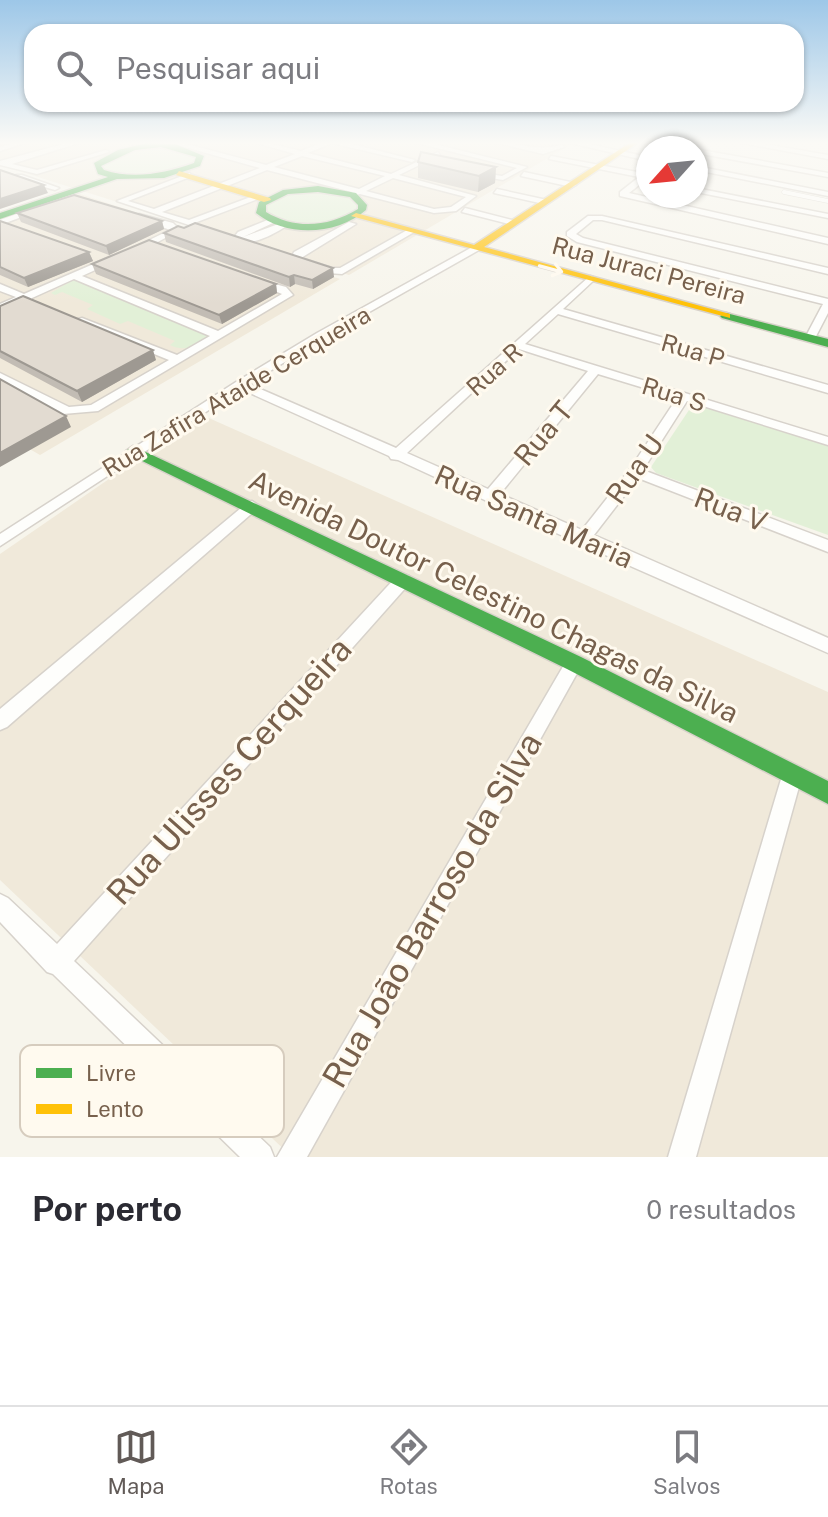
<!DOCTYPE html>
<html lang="pt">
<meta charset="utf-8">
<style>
:root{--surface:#fff;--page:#f7f7f7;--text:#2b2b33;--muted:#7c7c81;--line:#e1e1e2;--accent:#615a57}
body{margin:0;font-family:"Public Sans",sans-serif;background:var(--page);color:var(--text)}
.compass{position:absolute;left:636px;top:136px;width:72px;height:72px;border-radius:50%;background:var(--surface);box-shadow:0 2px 6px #0004;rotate:243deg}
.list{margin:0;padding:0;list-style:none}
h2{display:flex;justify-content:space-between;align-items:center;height:104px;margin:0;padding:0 32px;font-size:34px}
h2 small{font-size:26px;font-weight:400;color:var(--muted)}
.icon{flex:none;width:44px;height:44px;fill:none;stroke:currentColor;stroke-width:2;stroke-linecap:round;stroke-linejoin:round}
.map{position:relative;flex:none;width:828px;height:1157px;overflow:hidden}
.search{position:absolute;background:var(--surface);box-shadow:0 2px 6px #0004;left:24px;right:24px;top:24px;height:88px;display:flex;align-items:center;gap:20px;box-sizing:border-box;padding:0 28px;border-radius:24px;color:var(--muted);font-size:30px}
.sheet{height:248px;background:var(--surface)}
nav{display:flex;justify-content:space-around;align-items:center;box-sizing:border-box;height:112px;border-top:2px solid var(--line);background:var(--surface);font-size:22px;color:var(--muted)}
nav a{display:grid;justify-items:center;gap:4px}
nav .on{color:var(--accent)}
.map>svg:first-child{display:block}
</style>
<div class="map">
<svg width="828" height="1157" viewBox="0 0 828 1157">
<rect width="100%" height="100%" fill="#f7f5ec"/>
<path fill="#f0e9da" d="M 0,142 L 575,142 L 349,275 L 0,165 Z
M 77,193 L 340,279 L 40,455 L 0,432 L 0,220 Z
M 202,415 L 828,692 L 828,1157 L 292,1157 L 0,880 L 0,554 Z"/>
<path fill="#e2f0d7" d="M 149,147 L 179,148 L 196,155 L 192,165 L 132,177 L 101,170 L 101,163 L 111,156 Z
M 303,190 L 351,196 L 359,207 C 334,232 297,225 266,216 L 267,202 Z
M 84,280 L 211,335 C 199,345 185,353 170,345 L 175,341 L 128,321 L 120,324 L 87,309 L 93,305 L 62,292 L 55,295 L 51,293 L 71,281 Z
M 698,404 L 828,446 L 828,535 L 656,473 L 651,467 L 691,407 Z"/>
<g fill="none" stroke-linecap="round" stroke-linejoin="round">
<defs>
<path id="lane" d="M 784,192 L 828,201"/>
<path id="street" d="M 17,142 L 28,142 L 0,151 L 0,147 Z
M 71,142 L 82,142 L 12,164 L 37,170 L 106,150 L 109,152 L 37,174 L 0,165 L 0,161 Z
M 167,142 L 179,142 L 266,165 L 295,154 L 253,142 L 265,142 L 301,151 L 323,142 L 344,142 L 415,160 L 412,162 L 332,143 L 308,153 L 391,174 L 438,152 L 440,155 L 399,175 L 476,196 L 456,211 L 434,213 L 360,194 L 351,196 L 352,192 L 267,170 L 162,212 L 189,220 L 256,195 L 263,197 L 189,225 L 117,201 L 190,173 L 190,177 L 128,201 L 154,209 L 260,168 ZM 302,156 L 385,176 L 359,189 L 274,167 ZM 393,178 L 466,197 L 451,207 L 434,209 L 366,191 Z
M 413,142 L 426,142 L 527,167 L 503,180 L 473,175 L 470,171 L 502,176 L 517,168 Z
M 493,142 C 519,142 534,152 561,145 L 564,147 L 543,154 Z
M 566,142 L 580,142 L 648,157 L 648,161 Z
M 679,142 L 687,142 L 684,145 L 687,148 L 680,148 L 677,145 Z
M 737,142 L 753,142 L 828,155 L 828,159 Z
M 696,149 L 828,173 L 828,177 L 696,153 Z
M 551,156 L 648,174 L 648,178 L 629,193 L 828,238 L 828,244 L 620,196 L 620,192 L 639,177 L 549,159 Z
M 696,166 L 828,192 L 828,196 L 696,170 Z
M 524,172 L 575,183 L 576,185 L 572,187 L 521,176 Z
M 16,175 L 22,175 L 59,188 L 55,190 L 16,179 Z
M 696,188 L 828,214 L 828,218 L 696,192 Z
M 497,189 L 547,200 L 548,202 L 544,204 L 494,193 Z
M 36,207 L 43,209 L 0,225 L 0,220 Z
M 465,208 L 516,221 L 517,223 L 513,225 L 462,212 Z
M 139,214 L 173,223 L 180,230 L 141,251 L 135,251 L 135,247 L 170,230 L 139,218 Z
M 588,216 L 602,216 L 828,268 L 828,274 L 602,220 L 593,220 L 576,234 L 583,238 L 828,299 L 828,313 L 814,340 L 806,340 L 805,338 L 823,304 L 577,242 L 567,236 L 567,232 Z
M 270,219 L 273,223 L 243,237 L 281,223 L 288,225 C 273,235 249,248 232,240 L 238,232 Z
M 349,222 L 356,224 L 301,258 L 332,268 L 340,268 L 409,229 L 416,231 L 342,274 L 328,273 L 291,259 L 294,252 Z
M 476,245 L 480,248 L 479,250 L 325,337 L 249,384 L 396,448 L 590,276 L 593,277 L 593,281 L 563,309 L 828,385 L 828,393 L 558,314 L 525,344 L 828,437 L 828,445 L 687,401 L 643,470 L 828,540 L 828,552 L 638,478 L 594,535 L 828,638 L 828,653 L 578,543 L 398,460 L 391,459 L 389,456 L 241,389 L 0,546 L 0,534 L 236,382 L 317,333 ZM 519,349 L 588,371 L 488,489 L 407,453 ZM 598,374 L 677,398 L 630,469 L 582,530 L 500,494 Z
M 112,256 L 115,257 L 115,261 L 82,276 L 218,331 L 282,294 L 256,283 L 256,279 L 286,287 L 293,295 L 98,411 L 63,414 L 0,381 L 0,373 L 69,407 L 91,405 L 169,360 L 78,323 L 78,319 L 82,318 L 177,355 L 210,336 L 74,279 L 32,298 L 32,301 L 24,301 L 0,311 L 0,304 L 16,297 L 0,291 L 0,284 L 24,294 Z
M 252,501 L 259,506 L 257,509 L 7,727 L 0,730 L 0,709 L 247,503 Z
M 403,574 L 409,576 L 411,580 L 409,584 L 74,961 L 270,1147 L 274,1157 L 240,1157 L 53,974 L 47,972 L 0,922 L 0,894 L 8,898 L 57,944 L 397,576 Z
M 574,655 L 580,658 L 583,663 L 580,668 L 307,1157 L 277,1157 L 568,658 Z
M 792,766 L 799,769 L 802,776 L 696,1157 L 668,1157 L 782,776 L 785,769 Z"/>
<path id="fast" d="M 147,143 L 175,144 L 204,156 L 200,166 L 164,178 L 117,179 L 0,219 L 0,213 L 108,177 L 98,174 L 94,163 L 118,150 ZM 161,147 L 196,157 L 194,163 C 165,173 134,180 104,170 L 101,166 L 135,150 Z
M 318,186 L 356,193 L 367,205 L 366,210 C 337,235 287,238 256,213 L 259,202 L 283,190 ZM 318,192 L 350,197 L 358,205 L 358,209 C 328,227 296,230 266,212 L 266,205 L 288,194 Z
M 726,313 L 828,339 L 828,347 L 722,318 L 720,316 Z
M 133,446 L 581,657 L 828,781 L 828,804 L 567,669 L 128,454 L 126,451 Z"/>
<path id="slow" d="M 631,142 L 639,142 L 484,247 L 730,314 L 730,318 L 351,216 L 356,213 L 474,245 Z
M 179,171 L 270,198 L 271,200 L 264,202 L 176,175 Z"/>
</defs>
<use href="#lane" stroke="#d7d2cb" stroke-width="5"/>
<use href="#street" stroke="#d7d2cb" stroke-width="3"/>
<use href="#fast" stroke="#d8d2ca" stroke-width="3"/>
<use href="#slow" stroke="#d8d2ca" stroke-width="3"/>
<use href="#lane" stroke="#fefefc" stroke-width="4"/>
<use href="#street" fill="#fefefc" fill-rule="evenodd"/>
<use href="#fast" fill="#4caf50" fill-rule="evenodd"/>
<use href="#slow" fill="#ffc107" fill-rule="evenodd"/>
</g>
<path fill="#c2bcb4" d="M 418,162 L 496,167 L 495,183 L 478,192 L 418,178 Z
M 17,213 L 162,221 L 164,229 L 109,255 L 21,222 Z
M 0,221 L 89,252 L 93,261 L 28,287 L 0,275 Z
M 164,233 L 334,277 L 313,289 L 295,284 L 290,287 L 166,242 Z
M 92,264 L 276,284 L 277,293 L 222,324 L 96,274 Z
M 0,306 L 156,360 L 82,402 L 0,358 Z"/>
<path fill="#9e9992" d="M 496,167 L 495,183 L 478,192 L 479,176 Z
M 44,185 L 48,193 L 0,209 L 0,199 Z
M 162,221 L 164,229 L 109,255 L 106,246 Z
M 89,252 L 93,261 L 28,287 L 24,278 Z
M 333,268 L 334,277 L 313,289 L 312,280 Z
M 294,275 L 295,284 L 290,287 L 289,277 Z
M 276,284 L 277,293 L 222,324 L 219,315 Z
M 153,350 L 156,360 L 82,402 L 77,391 Z
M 66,416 L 71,427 L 0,467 L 0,453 Z"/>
<path fill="#e2dbd1" stroke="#9e9992" stroke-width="2" d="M 421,152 L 496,167 L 479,176 L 418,162 Z
M 0,170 L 44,185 L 0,199 Z
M 74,195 L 162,221 L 106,246 L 17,213 Z
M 0,221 L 89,252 L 24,278 L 0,267 Z
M 195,223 L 333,268 L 312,280 L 294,275 L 289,277 L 164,233 L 178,226 L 184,228 Z
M 149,240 L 276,284 L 219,315 L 92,264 Z
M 23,296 L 153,350 L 77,391 L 0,351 L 0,306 Z
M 0,379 L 66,416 L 0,453 Z"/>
<defs><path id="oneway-shaft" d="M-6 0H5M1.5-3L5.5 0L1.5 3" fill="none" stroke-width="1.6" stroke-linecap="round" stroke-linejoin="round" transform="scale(2)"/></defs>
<use stroke="#fffaef" href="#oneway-shaft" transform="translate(551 269) rotate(15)"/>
<linearGradient id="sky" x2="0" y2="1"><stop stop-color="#9dc7e8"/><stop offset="0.47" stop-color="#fbfaf6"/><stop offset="1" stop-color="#fbfaf6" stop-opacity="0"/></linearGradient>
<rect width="828" height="304" fill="url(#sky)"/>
<g text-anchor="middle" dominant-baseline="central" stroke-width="6" stroke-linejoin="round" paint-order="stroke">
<g font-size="24" fill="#77604c" stroke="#fffaef">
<text transform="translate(649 270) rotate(15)">Rua Juraci Pereira</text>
<text transform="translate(693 350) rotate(16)">Rua P</text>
<text transform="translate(494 369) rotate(-42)">Rua R</text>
<text transform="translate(236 391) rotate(-31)">Rua Zafira Ataíde Cerqueira</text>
<text transform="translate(674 394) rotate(17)">Rua S</text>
</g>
<g font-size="28" fill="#77604c" stroke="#fffaef">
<text transform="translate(543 433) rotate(-50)">Rua T</text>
<text transform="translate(634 469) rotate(-55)">Rua U</text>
<text transform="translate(731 509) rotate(21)">Rua V</text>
<text transform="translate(534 516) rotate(24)">Rua Santa Maria</text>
<text transform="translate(494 596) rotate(26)">Avenida Doutor Celestino Chagas da Silva</text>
</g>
<g font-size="34" fill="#77604c" stroke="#fffaef">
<text transform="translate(229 771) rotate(-48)">Rua Ulisses Cerqueira</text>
<text transform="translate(432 910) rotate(-60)">Rua João Barroso da Silva</text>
</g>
</g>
<rect x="20" y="1045" width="264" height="92" rx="12" fill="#fffaef" stroke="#d6ccbe" stroke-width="2"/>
<rect x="36" y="1068" width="36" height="10" fill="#4caf50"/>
<rect x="36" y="1104" width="36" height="10" fill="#ffc107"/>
<g font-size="22" fill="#77604c">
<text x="86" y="1081">Livre</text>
<text x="86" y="1117">Lento</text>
</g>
</svg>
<svg class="compass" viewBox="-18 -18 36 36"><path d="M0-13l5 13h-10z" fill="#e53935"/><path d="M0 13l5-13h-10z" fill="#7c7c81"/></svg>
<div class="search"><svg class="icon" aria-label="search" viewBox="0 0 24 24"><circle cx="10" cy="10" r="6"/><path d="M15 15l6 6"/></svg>Pesquisar aqui</div>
</div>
<section class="sheet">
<h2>Por perto<small>0 resultados</small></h2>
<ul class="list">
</ul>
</section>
<nav>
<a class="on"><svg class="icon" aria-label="map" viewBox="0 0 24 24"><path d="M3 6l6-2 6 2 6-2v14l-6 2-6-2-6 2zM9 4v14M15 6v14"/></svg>Mapa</a>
<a><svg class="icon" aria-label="directions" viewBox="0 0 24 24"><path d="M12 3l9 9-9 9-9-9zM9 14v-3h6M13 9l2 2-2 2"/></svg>Rotas</a>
<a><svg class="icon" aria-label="saved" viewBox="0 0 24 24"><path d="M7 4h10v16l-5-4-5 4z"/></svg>Salvos</a>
</nav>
